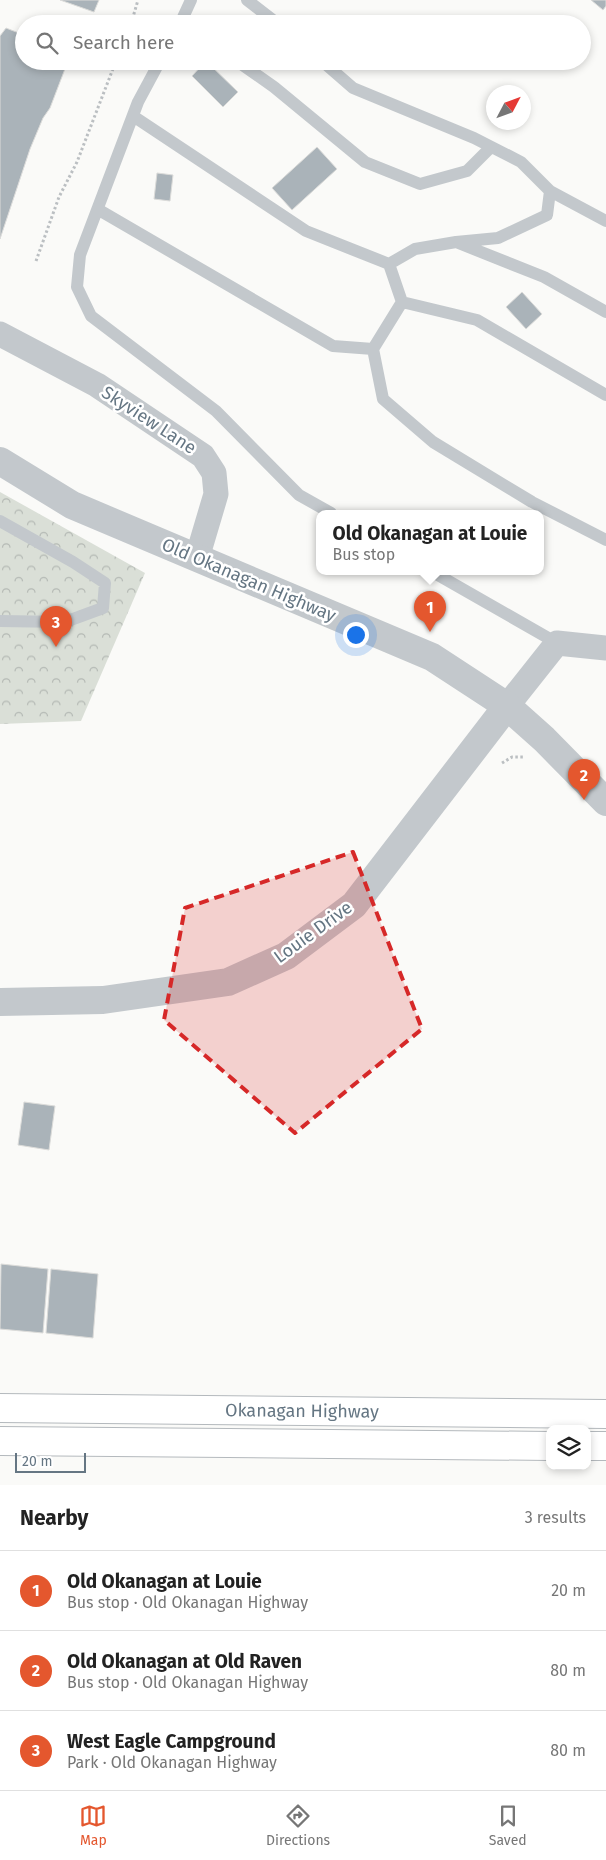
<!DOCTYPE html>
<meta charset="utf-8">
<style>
:root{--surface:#fff;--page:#f2f2f2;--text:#222;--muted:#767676;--line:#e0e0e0;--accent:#e4572e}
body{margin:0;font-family:"Fira Sans",sans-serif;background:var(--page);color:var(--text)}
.controls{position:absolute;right:15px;bottom:15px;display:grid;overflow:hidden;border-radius:10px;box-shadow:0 2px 8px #0003}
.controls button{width:45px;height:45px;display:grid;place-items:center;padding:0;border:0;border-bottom:1px solid var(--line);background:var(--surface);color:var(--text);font:25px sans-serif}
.compass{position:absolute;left:486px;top:85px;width:45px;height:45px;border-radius:50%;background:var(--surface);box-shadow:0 2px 8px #0003;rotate:49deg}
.scale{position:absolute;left:15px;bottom:12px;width:71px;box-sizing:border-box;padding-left:5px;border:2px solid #657683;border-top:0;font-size:14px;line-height:18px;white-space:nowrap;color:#657683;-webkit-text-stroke:4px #fff;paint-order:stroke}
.you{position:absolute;left:355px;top:634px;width:18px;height:18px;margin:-12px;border:4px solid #fff;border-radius:50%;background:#1a73e8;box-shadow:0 0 0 8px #1a73e833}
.badge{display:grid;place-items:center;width:32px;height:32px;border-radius:50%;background:var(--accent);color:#fff;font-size:16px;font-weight:700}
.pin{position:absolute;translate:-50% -41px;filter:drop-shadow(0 1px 2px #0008)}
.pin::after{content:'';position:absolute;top:26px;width:18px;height:15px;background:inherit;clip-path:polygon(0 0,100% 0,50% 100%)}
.popup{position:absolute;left:316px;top:510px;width:228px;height:65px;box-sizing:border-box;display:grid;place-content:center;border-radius:10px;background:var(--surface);filter:drop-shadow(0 1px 4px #0005);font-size:16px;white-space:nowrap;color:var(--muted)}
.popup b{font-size:19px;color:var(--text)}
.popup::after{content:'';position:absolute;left:50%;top:100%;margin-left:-10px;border:10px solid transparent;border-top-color:var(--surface)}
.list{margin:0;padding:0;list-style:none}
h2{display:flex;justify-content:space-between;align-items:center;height:65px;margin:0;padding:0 20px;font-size:21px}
h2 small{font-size:16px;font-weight:400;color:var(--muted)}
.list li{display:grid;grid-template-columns:32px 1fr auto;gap:15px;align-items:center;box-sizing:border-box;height:80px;padding:0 20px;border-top:1px solid var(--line)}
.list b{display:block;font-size:19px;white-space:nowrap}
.list p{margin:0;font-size:16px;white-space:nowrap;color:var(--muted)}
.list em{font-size:16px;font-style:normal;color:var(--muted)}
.icon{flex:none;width:28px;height:28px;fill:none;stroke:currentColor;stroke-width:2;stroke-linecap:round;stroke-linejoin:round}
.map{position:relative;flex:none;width:606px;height:1485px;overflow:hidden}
.search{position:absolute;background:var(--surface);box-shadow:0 2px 8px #0003;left:15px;right:15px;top:15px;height:55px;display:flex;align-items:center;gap:12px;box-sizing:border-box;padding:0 18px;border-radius:28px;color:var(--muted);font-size:19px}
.sheet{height:305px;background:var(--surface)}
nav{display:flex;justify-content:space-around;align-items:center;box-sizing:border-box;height:70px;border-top:1px solid var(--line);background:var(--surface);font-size:14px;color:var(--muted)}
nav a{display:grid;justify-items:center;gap:2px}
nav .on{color:var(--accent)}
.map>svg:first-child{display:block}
</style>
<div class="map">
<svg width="606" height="1485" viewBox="0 0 606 1485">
<defs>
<pattern id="park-crowns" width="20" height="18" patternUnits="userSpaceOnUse" patternTransform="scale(1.25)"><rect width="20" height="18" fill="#dadfd7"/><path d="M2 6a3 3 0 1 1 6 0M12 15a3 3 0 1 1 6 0" fill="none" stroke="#b4b9b4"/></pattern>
</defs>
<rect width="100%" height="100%" fill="#fafaf8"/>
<path fill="url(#park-crowns)" d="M 0,492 L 145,573 L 81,721 L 0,724 Z"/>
<path fill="#aab3b9" stroke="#dcdcda" d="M 60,0 L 99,0 L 94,12 Z
M 591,0 L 606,0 L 606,6 L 603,10 Z
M 6,28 L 24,35 L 24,61 L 68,61 L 50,108 L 43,118 L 30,149 L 0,239 L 0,36 Z
M 206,61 L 238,92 L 223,107 L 192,76 Z
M 317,147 L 337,169 L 292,210 L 272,188 Z
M 157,173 L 173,175 L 170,201 L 154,199 Z
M 522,292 L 542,314 L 526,329 L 506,307 Z
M 24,1102 L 55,1106 L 49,1150 L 18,1145 Z
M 1,1264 L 48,1269 L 43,1333 L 0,1329 Z
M 51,1269 L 98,1274 L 93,1338 L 46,1333 Z"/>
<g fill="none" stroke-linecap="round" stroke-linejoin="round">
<defs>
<g id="trunk">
<path id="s1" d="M 0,1408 L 606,1414"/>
<path d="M 0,1441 L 550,1446"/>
<path d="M 587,1446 L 606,1446"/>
</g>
</defs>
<use href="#trunk" stroke="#b4b9bd" stroke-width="30"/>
<path stroke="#bbbfc2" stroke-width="3" stroke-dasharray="2.5 2.5" stroke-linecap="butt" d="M 131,24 L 138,0
M 36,261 L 59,197 L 77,162 L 116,61
M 502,763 L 512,757 L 523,757"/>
<path stroke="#c3c8cc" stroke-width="12" d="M 247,0 L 278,24
M 180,24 L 191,0
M 160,61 L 138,102 L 80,255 L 77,287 L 91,316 L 216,411 L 299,495 L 331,513
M 237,61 L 274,87 L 365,162 L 420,184 L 467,171 L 491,147
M 322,61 L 353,88 L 474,138 L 521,162 L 550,191 L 547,215 L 498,238 L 456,242
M 133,116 L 306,231 L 389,264 L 402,302 L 477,320 L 606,395
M 550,191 L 606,221
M 99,210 L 333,346 L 373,349 L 402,302
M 389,264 L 415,249 L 456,242 L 544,277 L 606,312
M 373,349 L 383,399 L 433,442 L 532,502 L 606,540
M 0,521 L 73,562 L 105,583 L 103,608 L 65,622 L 0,621
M 431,571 L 557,643"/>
<path stroke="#c3c8cc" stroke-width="25" d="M 0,334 L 97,385 L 203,456 L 214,473 L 216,494 L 197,558
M 507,706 L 557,643 L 606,648"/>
<path stroke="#c3c8cc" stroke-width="28" d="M 0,461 L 72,505 L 432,657 L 507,706 L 544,739 L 606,802
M 0,1002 L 103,1000 L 228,982 L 286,956 L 354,905 L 507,706"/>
<use href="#trunk" stroke="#fff" stroke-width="28"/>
</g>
<path fill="#d62828" fill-opacity="0.2" stroke="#d62828" stroke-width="4" stroke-dasharray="10 6" stroke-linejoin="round" d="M 353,852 L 422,1029 L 295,1133 L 164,1020 L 185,908 Z"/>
<g text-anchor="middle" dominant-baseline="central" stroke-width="5" stroke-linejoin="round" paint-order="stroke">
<g font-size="18" fill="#657683" stroke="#fff">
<text transform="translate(149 420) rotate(33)">Skyview Lane</text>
<text transform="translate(249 580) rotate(23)">Old Okanagan Highway</text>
<text transform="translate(313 932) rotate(-36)">Louie Drive</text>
<text stroke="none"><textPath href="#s1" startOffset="302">Okanagan Highway</textPath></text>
</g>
</g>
</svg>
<div class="controls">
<button><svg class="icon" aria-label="layers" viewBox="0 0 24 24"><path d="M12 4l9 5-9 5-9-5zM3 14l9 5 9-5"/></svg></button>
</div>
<svg class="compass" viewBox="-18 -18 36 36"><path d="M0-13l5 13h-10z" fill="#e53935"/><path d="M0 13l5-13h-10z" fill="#767676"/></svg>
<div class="scale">20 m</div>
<div class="you"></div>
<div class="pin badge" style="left:430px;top:632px">1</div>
<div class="popup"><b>Old Okanagan at Louie</b>Bus stop</div>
<div class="pin badge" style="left:584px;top:800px">2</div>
<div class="pin badge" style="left:56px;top:647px">3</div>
<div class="search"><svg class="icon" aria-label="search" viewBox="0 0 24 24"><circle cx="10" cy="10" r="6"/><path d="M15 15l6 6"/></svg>Search here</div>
</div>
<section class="sheet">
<h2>Nearby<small>3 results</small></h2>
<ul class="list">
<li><span class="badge">1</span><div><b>Old Okanagan at Louie</b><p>Bus stop · Old Okanagan Highway</p></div><em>20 m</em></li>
<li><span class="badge">2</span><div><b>Old Okanagan at Old Raven</b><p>Bus stop · Old Okanagan Highway</p></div><em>80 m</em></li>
<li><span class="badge">3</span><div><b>West Eagle Campground</b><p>Park · Old Okanagan Highway</p></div><em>80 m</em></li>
</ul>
</section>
<nav>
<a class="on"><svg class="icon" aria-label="map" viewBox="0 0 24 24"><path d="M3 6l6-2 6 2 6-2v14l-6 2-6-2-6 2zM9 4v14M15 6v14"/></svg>Map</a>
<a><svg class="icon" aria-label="directions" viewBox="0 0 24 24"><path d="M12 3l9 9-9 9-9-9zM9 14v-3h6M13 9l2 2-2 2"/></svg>Directions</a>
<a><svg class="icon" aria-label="saved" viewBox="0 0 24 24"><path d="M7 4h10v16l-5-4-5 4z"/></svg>Saved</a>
</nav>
